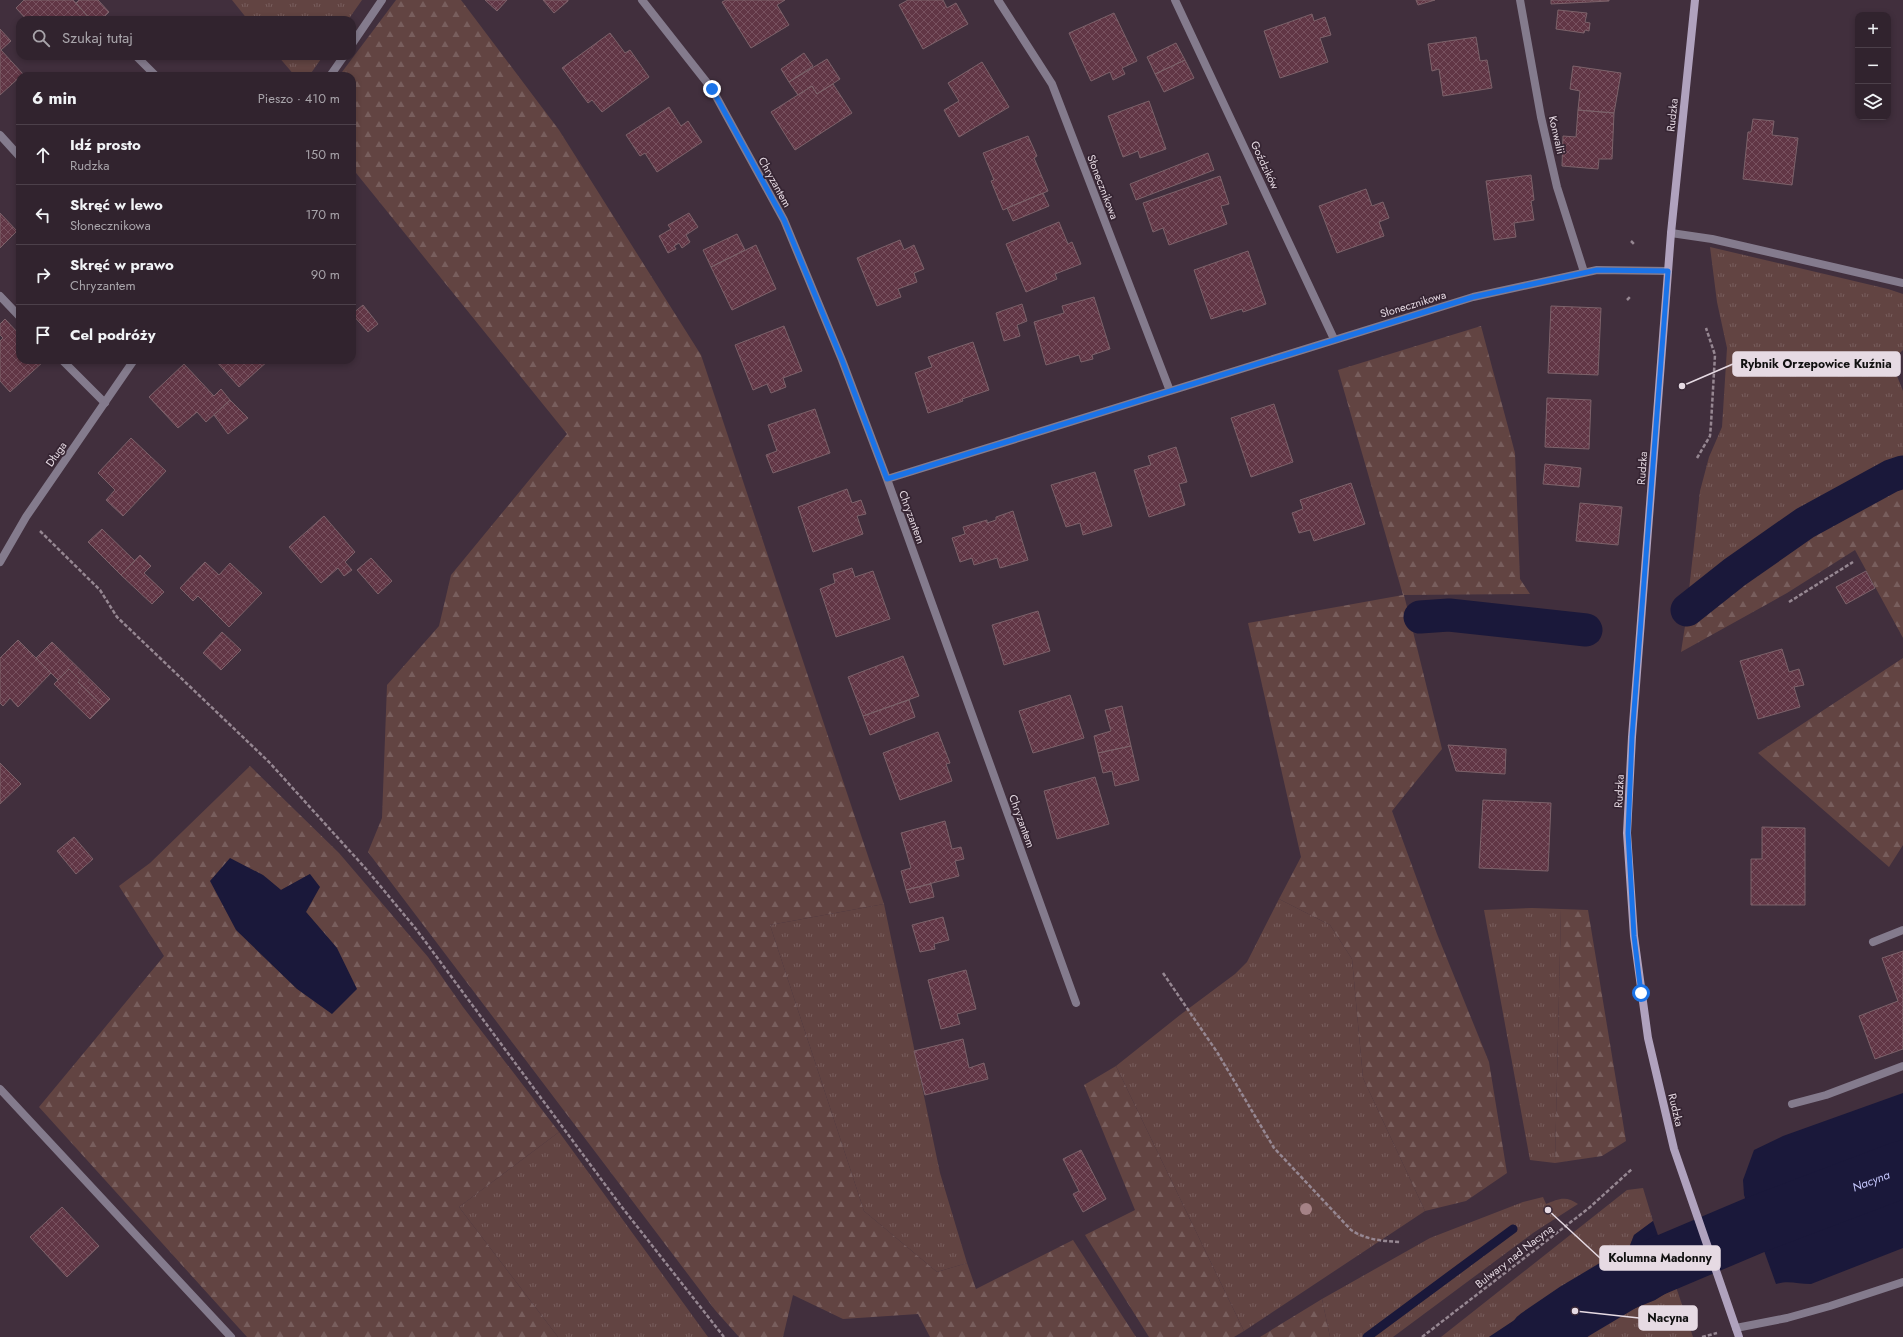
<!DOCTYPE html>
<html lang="pl">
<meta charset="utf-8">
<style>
:root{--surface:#31232e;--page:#3d2f3a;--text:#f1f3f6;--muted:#a8a4aa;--line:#4c404a}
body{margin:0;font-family:Jost,sans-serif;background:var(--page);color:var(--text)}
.controls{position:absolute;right:12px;top:12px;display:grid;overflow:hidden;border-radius:8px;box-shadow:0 2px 6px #0003}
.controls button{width:36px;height:36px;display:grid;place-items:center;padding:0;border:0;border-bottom:1px solid var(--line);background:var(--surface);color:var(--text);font:20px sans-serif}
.stop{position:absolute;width:12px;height:12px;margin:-9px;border:3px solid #1a73e8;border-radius:50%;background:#fff}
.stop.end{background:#1a73e8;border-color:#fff;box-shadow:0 1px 4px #0008}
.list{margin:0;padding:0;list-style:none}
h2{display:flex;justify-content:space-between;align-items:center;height:52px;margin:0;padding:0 16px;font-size:17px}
h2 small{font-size:13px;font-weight:400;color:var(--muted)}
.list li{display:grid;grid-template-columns:26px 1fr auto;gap:12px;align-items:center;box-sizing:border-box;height:60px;padding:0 16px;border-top:1px solid var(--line)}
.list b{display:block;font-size:15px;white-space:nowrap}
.list p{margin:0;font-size:13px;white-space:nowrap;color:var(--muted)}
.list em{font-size:13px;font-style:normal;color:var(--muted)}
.icon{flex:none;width:22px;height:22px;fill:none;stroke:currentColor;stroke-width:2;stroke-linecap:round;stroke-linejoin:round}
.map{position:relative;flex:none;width:1903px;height:1337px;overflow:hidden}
.search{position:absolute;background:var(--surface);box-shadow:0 2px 6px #0003;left:16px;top:16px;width:340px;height:44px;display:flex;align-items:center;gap:10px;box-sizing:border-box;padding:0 14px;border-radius:12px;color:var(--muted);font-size:15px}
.panel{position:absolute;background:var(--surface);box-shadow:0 2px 6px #0003;left:16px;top:72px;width:340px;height:292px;border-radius:12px}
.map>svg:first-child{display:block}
</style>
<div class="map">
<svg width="1903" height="1337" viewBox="0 0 1903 1337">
<defs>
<pattern id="grass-tufts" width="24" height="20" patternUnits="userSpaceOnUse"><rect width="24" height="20" fill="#624442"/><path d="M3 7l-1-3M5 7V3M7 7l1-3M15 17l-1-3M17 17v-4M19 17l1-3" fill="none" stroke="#785e5d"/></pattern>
<pattern id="forest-firs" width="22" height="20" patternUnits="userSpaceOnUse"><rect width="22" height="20" fill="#624442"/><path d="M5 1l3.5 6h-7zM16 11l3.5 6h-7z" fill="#785e5d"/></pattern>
<pattern id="building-cross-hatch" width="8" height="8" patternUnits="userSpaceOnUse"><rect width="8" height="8" fill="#613645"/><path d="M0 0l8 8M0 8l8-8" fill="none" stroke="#785260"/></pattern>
</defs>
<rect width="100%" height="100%" fill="#412f3d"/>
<path fill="url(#grass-tufts)" d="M 232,0 L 362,0 L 348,20 L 248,20 Z
M 278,56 L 323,56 L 309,76 L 295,76 Z
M 1710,247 L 1888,289 L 1903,294 L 1903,350 L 1891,361 L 1903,391 L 1903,481 L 1894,483 L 1827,522 L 1685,626 L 1700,491 L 1709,457 L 1722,427 L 1727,348 L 1717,302 Z
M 1279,899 L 1330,925 L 1352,959 L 1363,1078 L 1425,1211 L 1244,1331 L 1116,1066 L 1180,1015 L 1235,974 L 1247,962 Z
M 884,904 L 940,1173 L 967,1263 L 937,1272 L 864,1211 L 770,925 Z
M 1532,908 L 1561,909 L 1555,1163 L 1530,1160 L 1484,910 Z
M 559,1132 L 708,1337 L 558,1337 L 459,1207 Z
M 1643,1188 L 1653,1221 L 1634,1235 L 1627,1253 L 1595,1267 L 1489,1337 L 1441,1337 L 1627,1190 Z
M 1543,1197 L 1546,1204 C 1558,1199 1566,1195 1578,1204 L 1533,1233 L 1393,1337 L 1330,1337 L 1322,1299 L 1430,1238 L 1523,1202 Z
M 1676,1287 L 1693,1337 L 1573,1337 L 1581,1331 L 1593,1330 L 1616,1315 L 1655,1300 Z"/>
<path fill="url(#forest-firs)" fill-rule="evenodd" d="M 396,0 L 461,0 L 559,130 L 701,355 L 884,904 L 770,925 L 864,1211 L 937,1272 L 967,1263 L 976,1289 L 1073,1240 L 1136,1337 L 930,1337 L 918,1314 L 843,1319 L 793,1295 L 783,1337 L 739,1337 L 715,1310 L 368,852 L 382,818 L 387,685 L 439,626 L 451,575 L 567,434 L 352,168 L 352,76 L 339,76 Z
M 1481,326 L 1515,453 L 1520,579 L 1530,594 L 1404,595 L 1442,749 L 1392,811 L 1437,934 L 1489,1062 L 1507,1173 L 1466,1201 L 1425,1211 L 1363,1078 L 1352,959 L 1330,925 L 1279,899 L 1301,857 L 1248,623 L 1403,595 L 1338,370 Z
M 1903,481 L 1903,638 L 1855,550 L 1787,593 L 1681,652 L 1685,626 L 1827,522 L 1894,483 Z
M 1903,658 L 1903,845 L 1889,867 L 1758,753 Z
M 250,766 L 339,853 L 428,957 L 463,1007 L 559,1132 L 459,1207 L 558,1337 L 247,1337 L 39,1107 L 164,956 L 119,886 L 150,863 ZM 310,874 L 306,912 L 337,948 L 263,875 L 281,890 Z
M 1561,909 L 1588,910 L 1626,1141 L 1602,1156 L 1555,1163 Z
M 1116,1066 L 1244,1331 L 1234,1337 L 1149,1337 L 1085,1235 L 1135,1210 L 1084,1085 Z
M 1322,1299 L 1330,1337 L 1260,1337 Z"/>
<path fill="#1a183a" d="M 230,858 L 263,875 L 281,890 L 310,874 L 320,887 L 306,912 L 337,948 L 357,989 L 332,1014 L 297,989 L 236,930 L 210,881 Z
M 1903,1093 L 1903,1248 L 1811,1284 C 1798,1284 1788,1280 1776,1284 L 1744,1195 L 1743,1180 L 1754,1150 L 1783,1136 Z
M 1653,1221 L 1676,1287 L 1655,1300 L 1616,1316 L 1593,1330 L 1581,1331 L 1573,1337 L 1489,1337 L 1595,1267 L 1627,1253 L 1634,1235 Z"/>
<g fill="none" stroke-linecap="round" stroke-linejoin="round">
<path stroke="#1a183a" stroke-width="9" d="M 1367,1337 L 1513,1229"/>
<path stroke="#1a183a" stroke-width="33" d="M 1687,610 L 1735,572 L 1805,523 L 1891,476 L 1903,472
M 1420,617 L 1449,615 L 1586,630"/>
<path stroke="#1a183a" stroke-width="57" id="s1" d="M 1537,1337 L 1575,1311 L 1632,1277 L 1755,1225 L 1903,1169"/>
</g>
<path fill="url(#building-cross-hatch)" stroke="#7c626a" d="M 24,0 L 73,0 L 91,20 L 27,20 L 16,8 Z
M 79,0 L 98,0 L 109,12 L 101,20 L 91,20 L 76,3 Z
M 485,0 L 507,0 L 497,11 Z
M 543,0 L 568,0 L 568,1 L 554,13 Z
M 726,0 L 785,0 L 777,5 L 789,25 L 751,48 L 722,2 Z
M 908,0 L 943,0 L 947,8 L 956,3 L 968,24 L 923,49 L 899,5 Z
M 1416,0 L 1435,0 L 1418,5 Z
M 1551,0 L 1609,0 L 1609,1 L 1551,4 Z
M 1558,10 L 1587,13 L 1585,22 L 1590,23 L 1589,31 L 1585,30 L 1584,33 L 1556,29 Z
M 1114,13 L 1137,61 L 1122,68 L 1125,74 L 1113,80 L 1110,72 L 1091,81 L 1069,33 Z
M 1312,14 L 1314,21 L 1325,17 L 1331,35 L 1320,38 L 1328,62 L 1280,78 L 1264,31 Z
M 0,29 L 11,41 L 1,50 L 23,74 L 0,95 Z
M 610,33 L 625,53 L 630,50 L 649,77 L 602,112 L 592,100 L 588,103 L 562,68 Z
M 1476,37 L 1480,61 L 1487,60 L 1492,88 L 1443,96 L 1439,69 L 1432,71 L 1428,44 Z
M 1176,43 L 1185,60 L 1155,74 L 1147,57 Z
M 804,53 L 813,66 L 789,82 L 781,69 Z
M 827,59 L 840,79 L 817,94 L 812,86 L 798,95 L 789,82 Z
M 1185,60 L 1194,78 L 1164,92 L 1155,74 Z
M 982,62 L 1009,107 L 959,137 L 944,110 L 959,101 L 948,83 Z
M 1573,66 L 1621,73 L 1614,113 L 1578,110 L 1580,91 L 1570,89 Z
M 833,84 L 852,113 L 795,150 L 771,112 L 812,86 L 817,94 Z
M 1149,101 L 1166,149 L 1140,158 L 1138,151 L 1123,157 L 1108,116 Z
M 669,107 L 681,126 L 688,121 L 702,142 L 657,172 L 645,153 L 640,156 L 626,135 Z
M 1578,110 L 1614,113 L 1612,159 L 1599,159 L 1598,169 L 1562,166 L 1563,136 L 1576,137 Z
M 1753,119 L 1774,121 L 1772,135 L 1798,138 L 1792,185 L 1743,179 L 1748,132 L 1751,132 Z
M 1028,136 L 1037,156 L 1034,158 L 1048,191 L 1003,210 L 991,181 L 994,180 L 983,153 Z
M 1208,153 L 1214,170 L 1136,200 L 1130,184 Z
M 1531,175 L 1534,200 L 1531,201 L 1534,220 L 1514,223 L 1516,237 L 1494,240 L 1486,181 Z
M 1220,176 L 1229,204 L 1221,206 L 1227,224 L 1169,245 L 1163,228 L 1153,232 L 1143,203 Z
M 1366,189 L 1372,206 L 1383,202 L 1389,218 L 1379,222 L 1384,236 L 1337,253 L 1319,206 Z
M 1043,193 L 1049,206 L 1013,221 L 1007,208 Z
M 0,213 L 17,231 L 0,248 Z
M 689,213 L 698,227 L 686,235 L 690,242 L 682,248 L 679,243 L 674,246 L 676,249 L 668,253 L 659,236 L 671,229 L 668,225 Z
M 1059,222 L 1068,244 L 1072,242 L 1081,264 L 1055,274 L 1057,279 L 1026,292 L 1006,244 Z
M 737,234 L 745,250 L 711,267 L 703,250 Z
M 900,240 L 904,250 L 914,245 L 924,269 L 914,273 L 917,282 L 898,289 L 901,297 L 877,306 L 857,258 Z
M 756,245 L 776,289 L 732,310 L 711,267 Z
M 1248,251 L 1266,304 L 1243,312 L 1242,309 L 1211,319 L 1194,270 Z
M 1094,297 L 1110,349 L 1092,355 L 1093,359 L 1081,362 L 1079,355 L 1046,365 L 1034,322 L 1064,313 L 1062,306 Z
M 1022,304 L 1027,321 L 1017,325 L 1020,336 L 1004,341 L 996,313 Z
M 363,305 L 378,324 L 368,332 L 352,314 Z
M 1551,306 L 1601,308 L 1598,375 L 1548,373 Z
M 5,319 L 20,335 L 20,360 L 44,361 L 10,392 L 0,381 L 0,341 L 3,338 L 0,335 L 0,324 Z
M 784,326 L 802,371 L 783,378 L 786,387 L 771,393 L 767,384 L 753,390 L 735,345 Z
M 973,342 L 989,390 L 962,399 L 963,401 L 928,413 L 915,373 L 932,367 L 928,357 Z
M 215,360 L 269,360 L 239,387 Z
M 184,364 L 214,396 L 221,389 L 230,400 L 206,422 L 197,412 L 178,428 L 149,397 Z
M 1547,398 L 1591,400 L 1589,449 L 1545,447 Z
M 230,400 L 248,418 L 228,434 L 214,415 Z
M 1274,404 L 1293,462 L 1251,477 L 1231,418 Z
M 815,409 L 830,453 L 773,473 L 766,455 L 777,451 L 768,425 Z
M 131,438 L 166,471 L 123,516 L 106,500 L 115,490 L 98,473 Z
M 1176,447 L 1187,482 L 1179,484 L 1185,505 L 1149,517 L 1134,470 L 1151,465 L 1148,456 Z
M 1545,464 L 1581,468 L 1579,487 L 1543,484 Z
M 1095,472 L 1112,526 L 1083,535 L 1080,523 L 1066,527 L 1051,485 Z
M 1351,483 L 1365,524 L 1314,541 L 1310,530 L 1299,533 L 1292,513 L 1303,509 L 1300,500 Z
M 847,489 L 852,503 L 861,500 L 866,514 L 857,516 L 863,534 L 813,552 L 798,507 Z
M 1580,503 L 1622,507 L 1618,545 L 1576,541 Z
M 1013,511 L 1028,560 L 1000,568 L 997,558 L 974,565 L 972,558 L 960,562 L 952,538 L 965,534 L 963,527 L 987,520 L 987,523 L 996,520 L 996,517 Z
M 324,516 L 355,552 L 345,562 L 352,570 L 344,576 L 338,568 L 321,583 L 289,547 Z
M 102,529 L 135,561 L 121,575 L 88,542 Z
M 140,555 L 151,566 L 144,573 L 164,592 L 152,604 L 121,575 Z
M 371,558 L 392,581 L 378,594 L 357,570 Z
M 205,562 L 219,575 L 230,563 L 262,593 L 229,627 L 198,596 L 193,601 L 180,588 Z
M 852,568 L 855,577 L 873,571 L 890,619 L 836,637 L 820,589 L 835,583 L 833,574 Z
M 1866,571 L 1875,588 L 1846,604 L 1836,587 Z
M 1038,611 L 1050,651 L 1004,665 L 992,625 Z
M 222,632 L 241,650 L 221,670 L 203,653 Z
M 18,640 L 51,673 L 18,707 L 10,698 L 3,706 L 0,703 L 0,658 Z
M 52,642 L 110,699 L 103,706 L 78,682 L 80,680 L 69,669 L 58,680 L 36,658 Z
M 1782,649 L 1789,672 L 1799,669 L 1804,685 L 1794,687 L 1800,707 L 1758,719 L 1740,661 Z
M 903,656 L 919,696 L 863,716 L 848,677 Z
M 69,669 L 80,680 L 78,682 L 103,706 L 90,719 L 54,684 Z
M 1070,695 L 1084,738 L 1033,753 L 1019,711 Z
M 909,700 L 915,717 L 870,735 L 863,716 Z
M 1122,706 L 1131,746 L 1098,753 L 1094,736 L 1111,731 L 1105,710 Z
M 938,732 L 950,763 L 946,764 L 952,781 L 900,800 L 883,753 Z
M 1448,745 L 1506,749 L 1505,774 L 1456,771 Z
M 1131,746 L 1139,780 L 1115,786 L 1112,771 L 1103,773 L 1098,753 Z
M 0,763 L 21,784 L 0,804 Z
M 1095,777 L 1109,824 L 1057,839 L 1044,791 Z
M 1483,800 L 1551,803 L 1548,871 L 1479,868 Z
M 945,821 L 952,849 L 961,847 L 964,859 L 955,861 L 959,876 L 906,890 L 901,871 L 911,868 L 901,833 Z
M 1762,827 L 1805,828 L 1805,905 L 1751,905 L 1751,859 L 1762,859 Z
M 74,837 L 93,859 L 76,874 L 57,851 Z
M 931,884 L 934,897 L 910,903 L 906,890 Z
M 943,917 L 949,940 L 934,944 L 935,949 L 920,952 L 912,925 Z
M 1903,951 L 1903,1049 L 1875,1059 L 1859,1016 L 1898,1001 L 1882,958 Z
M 966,970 L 976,1009 L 957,1014 L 960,1024 L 941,1029 L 928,980 Z
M 963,1039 L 969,1068 L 984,1063 L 988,1079 L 925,1095 L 914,1051 Z
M 1081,1150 L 1106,1199 L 1083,1212 L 1073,1194 L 1079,1191 L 1063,1159 Z
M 62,1207 L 99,1246 L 67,1277 L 30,1237 Z"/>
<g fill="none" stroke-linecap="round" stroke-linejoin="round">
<path stroke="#968792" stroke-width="2.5" stroke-dasharray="4 2" stroke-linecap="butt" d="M 1631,241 L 1634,244
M 1627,300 L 1630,297
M 1697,458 L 1710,436 L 1711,424 L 1715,355 L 1706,328
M 40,531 L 100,590 L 117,617 L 269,762 L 367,870 L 416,929 L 621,1206 L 724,1337
M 1789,602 L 1853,562
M 1163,973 L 1217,1052 L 1274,1148 L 1351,1230 C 1366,1240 1383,1241 1401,1242
M 1422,1337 L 1589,1208 L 1632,1169
M 1702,1337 L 1717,1333"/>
<path stroke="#847b8d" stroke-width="8" d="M 136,56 L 156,76
M 0,135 L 20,157
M 0,296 L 20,317
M 62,360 L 105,403
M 1873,942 L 1903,930
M 1792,1104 L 1826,1095 L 1903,1066
M 1736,1328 L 1787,1318 L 1830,1306 L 1903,1282"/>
<path stroke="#847b8d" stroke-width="8" d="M 642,0 L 712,89 L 784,220 L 842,360 L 887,479 L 1076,1003
M 998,0 L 1052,84 L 1170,391
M 1175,0 L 1334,339
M 1520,0 L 1541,117 L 1557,187 L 1584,272
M 352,44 L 382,0
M 330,76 L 344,56
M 1671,233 L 1712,239 L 1903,283
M 887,479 L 1473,297 L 1597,270 L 1668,271
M 0,562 L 26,517 L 134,360
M 0,1089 L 231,1337"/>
<path stroke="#b0a2be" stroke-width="8" d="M 1695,0 L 1671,233 L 1632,737 L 1627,833 L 1634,936 L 1648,1038 L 1674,1149 L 1739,1337"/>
</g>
<circle fill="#a58286" cx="1306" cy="1209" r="6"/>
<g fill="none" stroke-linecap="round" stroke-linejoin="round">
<path stroke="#1a73e8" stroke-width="5" d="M 712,89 L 784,220 L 842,360 L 887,479 L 1473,297 L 1597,270 L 1668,271 L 1632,737 L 1628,833 L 1634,936 L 1641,993"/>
</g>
<g text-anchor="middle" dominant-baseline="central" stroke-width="3.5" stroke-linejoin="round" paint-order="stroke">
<g font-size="11" fill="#e6dae3" stroke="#362533">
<text transform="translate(1672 115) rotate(-84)">Rudzka</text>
<text transform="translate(1557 135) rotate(77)">Konwalii</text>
<text transform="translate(1265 165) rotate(65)">Goździków</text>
<text transform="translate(775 182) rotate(61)">Chryzantem</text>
<text transform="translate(1103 187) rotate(69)">Słonecznikowa</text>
<text transform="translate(1413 304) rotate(-17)">Słonecznikowa</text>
<text transform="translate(56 454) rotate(-55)">Długa</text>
<text transform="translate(1642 468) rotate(-86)">Rudzka</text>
<text transform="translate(912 517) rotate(70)">Chryzantem</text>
<text transform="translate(1619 791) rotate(-87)">Rudzka</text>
<text transform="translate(1022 821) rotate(70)">Chryzantem</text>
<text transform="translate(1676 1110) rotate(77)">Rudzka</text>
<text transform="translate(1514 1256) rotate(-38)">Bulwary nad Nacyną</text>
</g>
<g font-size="12" font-style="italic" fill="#c4c6fc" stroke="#362533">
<text stroke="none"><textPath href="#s1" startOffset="370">Nacyna</textPath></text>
</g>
</g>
<path fill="none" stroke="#e6dae3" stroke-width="1.5" d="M1682 386L1733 364M1548 1210L1600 1258M1575 1311L1639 1318"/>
<g fill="#e6dae3" stroke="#362533" stroke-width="1.5">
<circle cx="1682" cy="386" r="4"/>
<circle cx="1548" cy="1210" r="4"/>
<circle cx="1575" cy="1311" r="4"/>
</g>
<g fill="#e6dae3" stroke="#e6dae3" stroke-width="1.5">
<rect x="1733" y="352" width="167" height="24" rx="4"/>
<rect x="1600" y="1246" width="120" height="24" rx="4"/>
<rect x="1639" y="1306" width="58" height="24" rx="4"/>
</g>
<g font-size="12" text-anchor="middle" font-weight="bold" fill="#111">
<text x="1816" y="368">Rybnik Orzepowice Kuźnia</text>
<text x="1660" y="1262">Kolumna Madonny</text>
<text x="1668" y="1322">Nacyna</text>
</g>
</svg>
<div class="controls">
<button>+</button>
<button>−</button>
<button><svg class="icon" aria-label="layers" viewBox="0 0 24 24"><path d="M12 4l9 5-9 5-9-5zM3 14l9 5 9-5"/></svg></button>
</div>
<div class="stop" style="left:1641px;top:993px"></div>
<div class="stop end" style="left:712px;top:89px"></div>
<div class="search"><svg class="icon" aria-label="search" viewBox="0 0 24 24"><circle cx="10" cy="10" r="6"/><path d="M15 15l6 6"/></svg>Szukaj tutaj</div>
<section class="panel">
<h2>6 min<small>Pieszo · 410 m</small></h2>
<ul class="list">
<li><svg class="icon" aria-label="ahead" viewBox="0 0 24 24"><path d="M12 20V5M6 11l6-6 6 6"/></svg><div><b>Idź prosto</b><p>Rudzka</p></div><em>150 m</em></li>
<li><svg class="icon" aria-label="left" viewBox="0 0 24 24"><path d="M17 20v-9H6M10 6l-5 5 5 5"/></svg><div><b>Skręć w lewo</b><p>Słonecznikowa</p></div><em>170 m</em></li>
<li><svg class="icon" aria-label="right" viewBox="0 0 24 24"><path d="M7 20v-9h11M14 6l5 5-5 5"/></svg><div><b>Skręć w prawo</b><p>Chryzantem</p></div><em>90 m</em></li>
<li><svg class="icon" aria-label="arrive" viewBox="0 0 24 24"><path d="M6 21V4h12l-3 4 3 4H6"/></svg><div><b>Cel podróży</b></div></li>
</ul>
</section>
</div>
